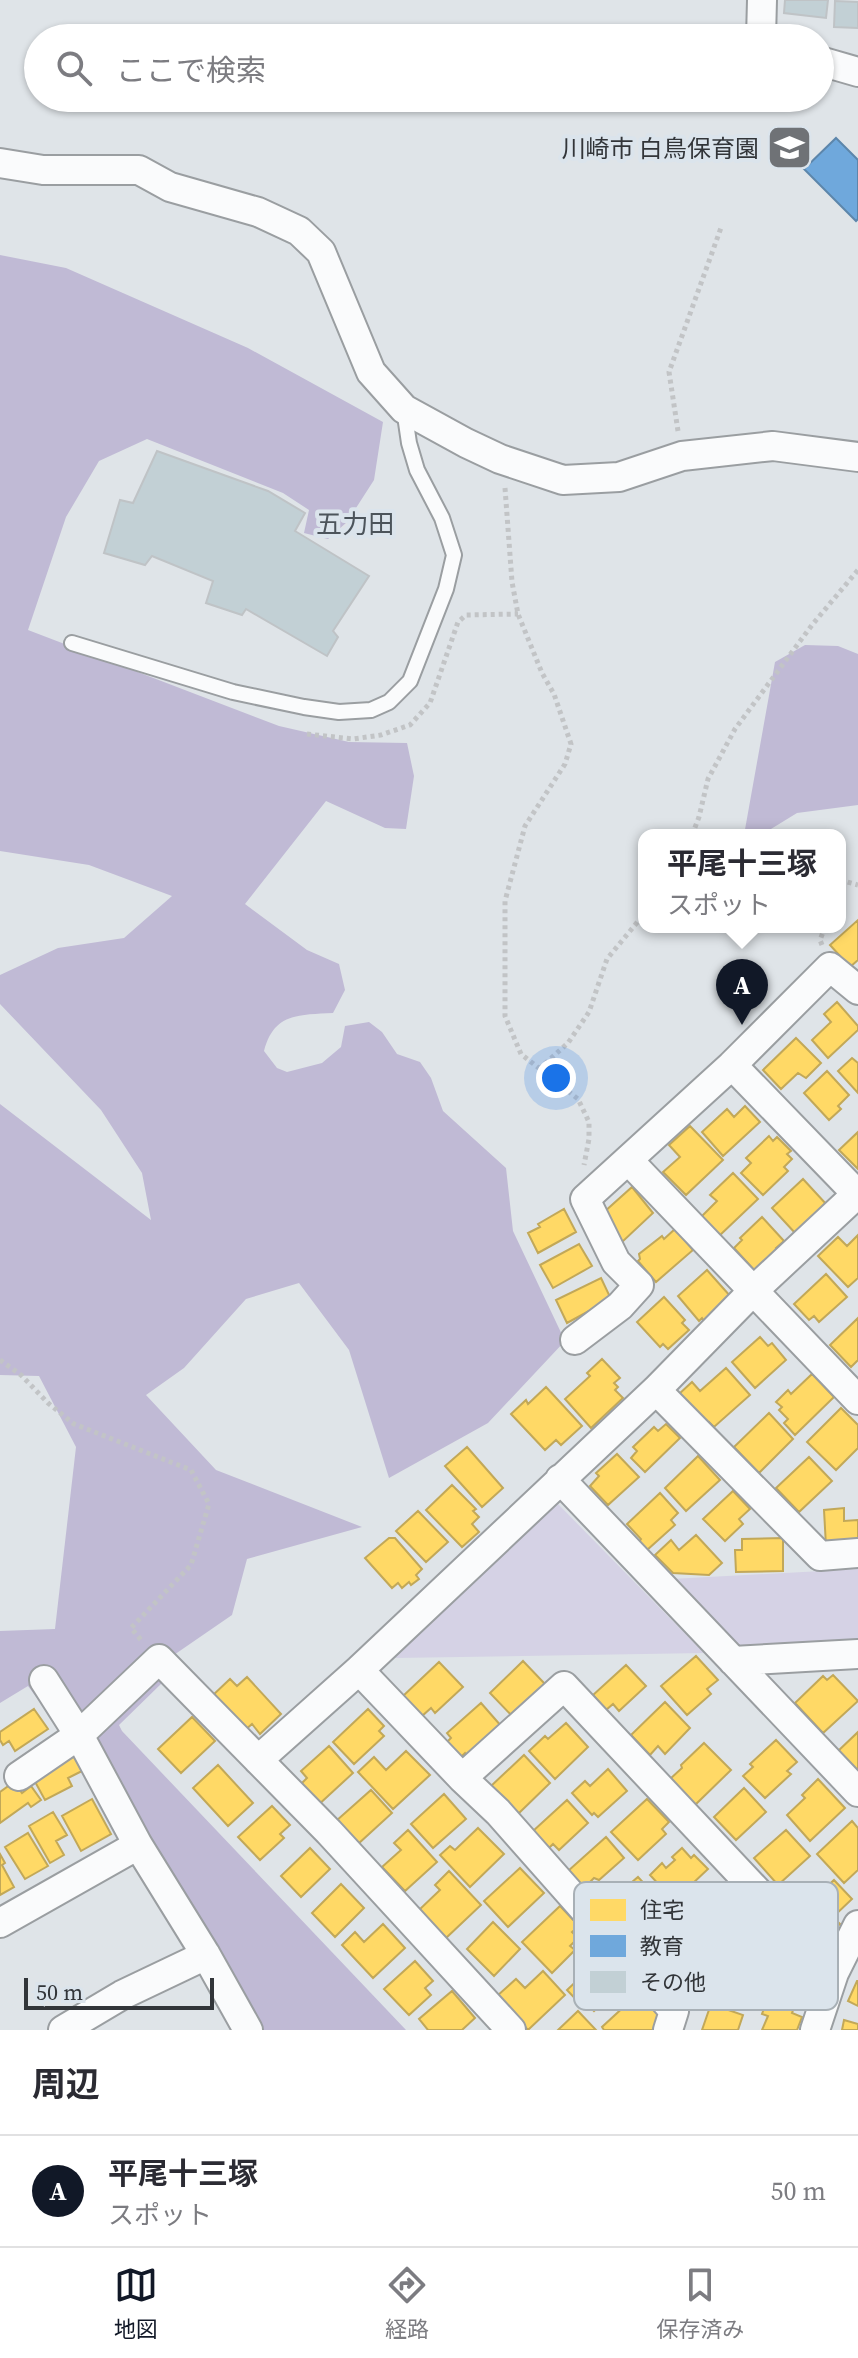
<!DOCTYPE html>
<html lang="ja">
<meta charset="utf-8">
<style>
:root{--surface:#fff;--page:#f7f7f7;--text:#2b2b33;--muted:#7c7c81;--line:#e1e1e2;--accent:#111827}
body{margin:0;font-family:"Source Serif 4","Noto Sans JP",serif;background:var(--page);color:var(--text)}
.scale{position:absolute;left:24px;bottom:20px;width:190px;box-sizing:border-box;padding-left:8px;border:4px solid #323539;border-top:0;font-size:22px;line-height:28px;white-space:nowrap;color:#323539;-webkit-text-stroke:6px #dbe4ec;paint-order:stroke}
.you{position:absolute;left:556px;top:1078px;width:28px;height:28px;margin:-20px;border:6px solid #fff;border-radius:50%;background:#1a73e8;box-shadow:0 0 0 12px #1a73e833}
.badge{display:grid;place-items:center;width:52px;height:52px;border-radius:50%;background:var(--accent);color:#fff;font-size:26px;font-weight:700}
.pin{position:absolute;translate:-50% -66px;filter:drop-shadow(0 2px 4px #0008)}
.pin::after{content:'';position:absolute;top:42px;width:28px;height:24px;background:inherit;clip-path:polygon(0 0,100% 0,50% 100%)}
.popup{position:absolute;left:638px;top:829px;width:208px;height:104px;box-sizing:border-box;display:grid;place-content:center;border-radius:16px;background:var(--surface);filter:drop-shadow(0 2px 6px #0005);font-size:26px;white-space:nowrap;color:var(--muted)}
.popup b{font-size:30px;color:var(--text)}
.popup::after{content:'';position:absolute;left:50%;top:100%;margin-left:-16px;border:16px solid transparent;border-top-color:var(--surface)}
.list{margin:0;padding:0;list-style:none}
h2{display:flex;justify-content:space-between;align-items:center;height:104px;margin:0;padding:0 32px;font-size:34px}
h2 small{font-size:26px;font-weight:400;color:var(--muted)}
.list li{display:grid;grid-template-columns:52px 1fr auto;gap:24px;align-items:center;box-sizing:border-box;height:112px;padding:0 32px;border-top:2px solid var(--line)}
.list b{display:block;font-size:30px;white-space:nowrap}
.list p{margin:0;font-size:26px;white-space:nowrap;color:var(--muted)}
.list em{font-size:26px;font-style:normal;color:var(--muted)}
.icon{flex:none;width:44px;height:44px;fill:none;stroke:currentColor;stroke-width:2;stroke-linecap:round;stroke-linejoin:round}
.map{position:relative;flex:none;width:858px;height:2030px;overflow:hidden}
.search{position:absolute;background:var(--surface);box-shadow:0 2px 6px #0004;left:24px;right:24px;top:24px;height:88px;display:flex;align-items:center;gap:20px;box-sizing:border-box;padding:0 28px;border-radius:44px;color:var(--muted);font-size:30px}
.sheet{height:216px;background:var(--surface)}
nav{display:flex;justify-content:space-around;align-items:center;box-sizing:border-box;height:112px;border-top:2px solid var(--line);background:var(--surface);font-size:22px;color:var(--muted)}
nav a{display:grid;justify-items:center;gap:4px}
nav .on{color:var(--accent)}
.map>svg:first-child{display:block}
</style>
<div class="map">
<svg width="858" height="2030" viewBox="0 0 858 2030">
<rect width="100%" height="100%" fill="#dfe4e8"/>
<path fill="#d5d2e5" d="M 558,1504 L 704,1653 L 395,1658 L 411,1631 Z
M 858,1569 L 858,1640 L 734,1647 L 671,1579 Z"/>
<path fill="#c0bad5" d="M 0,255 L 66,268 L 248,348 L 383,422 L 374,480 L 347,522 L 328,539 L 304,533 L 309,510 L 283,493 L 147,439 L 99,461 L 66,517 L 28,630 L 279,726 L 349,742 L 407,743 L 414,776 L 406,829 L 385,828 L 326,801 L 245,904 L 307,950 L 339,964 L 345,990 L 333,1013 C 298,1015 274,1013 264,1051 L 277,1068 L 287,1072 L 322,1063 L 341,1047 L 345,1026 L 369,1022 L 382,1032 L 397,1054 L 420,1062 L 431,1078 L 443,1111 L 506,1168 L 513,1231 L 565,1341 L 488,1423 L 389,1478 L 349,1350 L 299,1283 L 246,1299 L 184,1368 L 146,1395 L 216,1470 L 362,1527 L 247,1559 L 232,1615 L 62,1732 L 28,1686 L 0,1703 L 0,1631 L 55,1629 L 76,1447 L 39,1376 L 0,1375 L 0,1104 L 151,1220 L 142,1173 L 101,1110 L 0,1004 L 0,975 L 58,948 L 124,938 L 172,896 L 89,865 L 0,851 Z
M 805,645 L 838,646 L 858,654 L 858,805 L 797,813 L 761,835 L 744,835 L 775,662 Z
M 149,1678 L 160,1678 L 162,1683 L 119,1725 L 122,1731 L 406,2030 L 263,2030 L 253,2020 L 228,1971 L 91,1737 Z"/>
<path fill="#ffd966" stroke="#c2a858" stroke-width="2" d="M 858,920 L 858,960 L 850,967 L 830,945 Z
M 837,1002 L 858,1026 L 858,1030 L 828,1058 L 812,1040 L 831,1022 L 824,1014 Z
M 796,1038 L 821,1063 L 806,1078 L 798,1073 L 781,1089 L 763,1070 Z
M 852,1058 L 858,1063 L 858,1093 L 838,1071 Z
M 827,1071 L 849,1095 L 838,1106 L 841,1109 L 829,1120 L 804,1093 Z
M 745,1106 L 760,1122 L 723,1156 L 702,1132 L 727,1109 L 734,1117 Z
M 690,1126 L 723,1160 L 686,1195 L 663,1172 L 680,1157 L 669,1145 Z
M 858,1132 L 858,1169 L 839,1150 Z
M 769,1136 L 773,1141 L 777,1137 L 791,1151 L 787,1154 L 792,1159 L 784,1167 L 788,1171 L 763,1195 L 741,1173 L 751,1163 L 746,1158 Z
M 733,1173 L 758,1199 L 719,1236 L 701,1217 L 717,1201 L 710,1195 Z
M 803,1179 L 827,1205 L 796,1234 L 772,1208 Z
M 632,1187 L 653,1213 L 621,1243 L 603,1213 Z
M 564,1209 L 576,1232 L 538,1253 L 528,1233 L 540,1227 L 538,1224 Z
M 762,1217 L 784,1241 L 776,1248 L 779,1251 L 756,1272 L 734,1248 L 742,1240 L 740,1238 Z
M 675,1229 L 693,1250 L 656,1282 L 638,1261 L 640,1259 L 639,1254 L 662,1236 L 664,1239 Z
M 858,1235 L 858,1278 L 848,1287 L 818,1256 L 838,1237 L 847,1246 Z
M 579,1244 L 592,1266 L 553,1288 L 540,1265 Z
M 707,1270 L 731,1297 L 704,1321 L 702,1318 L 699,1321 L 678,1296 Z
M 826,1274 L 847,1297 L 819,1322 L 814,1316 L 809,1320 L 794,1304 Z
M 601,1278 L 611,1299 L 567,1323 L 556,1300 Z
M 664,1297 L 685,1320 L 682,1323 L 689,1330 L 668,1349 L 663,1344 L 660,1347 L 637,1322 Z
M 858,1318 L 858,1360 L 851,1367 L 830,1345 Z
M 760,1337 L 768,1346 L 772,1343 L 786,1360 L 755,1388 L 732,1362 Z
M 602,1359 L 620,1378 L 614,1383 L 618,1387 L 615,1390 L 623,1398 L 591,1428 L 565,1399 L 590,1376 L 587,1373 Z
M 726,1368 L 750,1395 L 714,1427 L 709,1422 L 706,1424 L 679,1394 L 692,1382 L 700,1391 Z
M 812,1374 L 834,1397 L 795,1435 L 784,1423 L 788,1419 L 779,1410 L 782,1407 L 776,1402 L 788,1390 L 791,1394 Z
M 546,1387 L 582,1426 L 561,1445 L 556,1440 L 545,1450 L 511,1414 L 526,1400 L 528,1404 Z
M 841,1408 L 858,1425 L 858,1448 L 836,1470 L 807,1442 Z
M 769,1413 L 793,1439 L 759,1473 L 734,1447 Z
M 666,1424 L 680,1438 L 645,1472 L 631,1458 L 637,1451 L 633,1447 L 654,1427 L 658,1431 Z
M 467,1447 L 503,1488 L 482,1507 L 445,1466 Z
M 617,1454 L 639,1477 L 608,1505 L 590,1486 L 599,1476 L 596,1473 Z
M 698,1456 L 720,1480 L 686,1511 L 665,1488 Z
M 809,1457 L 832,1481 L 799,1512 L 776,1488 Z
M 452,1485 L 476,1509 L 473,1511 L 479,1517 L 472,1524 L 479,1532 L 462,1547 L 426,1510 Z
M 733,1491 L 750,1509 L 739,1519 L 743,1524 L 725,1541 L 703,1519 Z
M 660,1493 L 678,1513 L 671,1520 L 675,1525 L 647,1550 L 639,1542 L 641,1539 L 627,1524 Z
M 844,1508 L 844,1521 L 858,1520 L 858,1544 L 826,1546 L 824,1510 Z
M 418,1511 L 448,1542 L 426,1562 L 396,1531 Z
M 696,1535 L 722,1563 L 709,1575 L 673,1573 L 655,1555 L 671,1540 L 679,1550 Z
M 389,1538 L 395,1538 L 422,1569 L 416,1575 L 419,1579 L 411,1585 L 409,1582 L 402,1588 L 398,1583 L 392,1588 L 365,1558 Z
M 783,1538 L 783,1571 L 736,1572 L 735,1550 L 742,1550 L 742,1539 Z
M 696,1656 L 718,1680 L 707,1689 L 711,1694 L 687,1715 L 661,1686 Z
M 523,1661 L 545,1684 L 512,1716 L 490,1693 Z
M 439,1662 L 463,1687 L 435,1713 L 431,1708 L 422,1716 L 403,1696 Z
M 626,1665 L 646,1686 L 619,1711 L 613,1704 L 606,1710 L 593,1695 Z
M 833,1675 L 858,1701 L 823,1733 L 795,1703 L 823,1676 L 827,1680 Z
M 247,1677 L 281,1714 L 260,1734 L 252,1724 L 244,1731 L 212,1696 L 230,1679 L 237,1686 Z
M 665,1702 L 690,1728 L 665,1754 L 658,1746 L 650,1755 L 631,1735 Z
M 481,1703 L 502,1727 L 468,1757 L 465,1753 L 460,1758 L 446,1743 L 451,1738 L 447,1733 Z
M 34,1709 L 48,1729 L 15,1751 L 9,1741 L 3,1745 L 0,1740 L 0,1732 Z
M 368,1709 L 384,1726 L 379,1731 L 384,1736 L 354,1764 L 333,1742 Z
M 192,1717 L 215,1741 L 181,1773 L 158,1749 Z
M 566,1723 L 588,1747 L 555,1779 L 529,1751 L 545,1736 L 548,1739 Z
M 858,1732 L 858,1771 L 857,1772 L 837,1752 Z
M 776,1740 L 797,1762 L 787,1771 L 791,1774 L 765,1798 L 743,1776 L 753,1767 L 750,1764 Z
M 704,1743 L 731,1770 L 695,1805 L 670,1779 L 682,1768 L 681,1765 Z
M 329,1746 L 353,1773 L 316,1807 L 298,1787 L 307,1778 L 301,1771 Z
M 70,1749 L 82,1771 L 68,1778 L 72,1786 L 45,1800 L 33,1778 Z
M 406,1751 L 430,1775 L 393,1809 L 358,1772 L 374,1757 L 386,1770 Z
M 524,1755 L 550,1783 L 518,1814 L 491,1786 Z
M 218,1765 L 253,1803 L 228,1826 L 193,1788 Z
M 608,1769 L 627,1791 L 598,1817 L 594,1813 L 592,1815 L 572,1793 L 585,1781 L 590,1786 Z
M 818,1779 L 845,1808 L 810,1841 L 787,1815 L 805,1798 L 802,1795 Z
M 14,1782 L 22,1793 L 31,1786 L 41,1800 L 31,1807 L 28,1803 L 0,1823 L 0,1792 Z
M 744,1788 L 766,1812 L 736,1840 L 714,1817 Z
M 371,1790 L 392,1813 L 358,1844 L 336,1821 Z
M 444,1794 L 466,1819 L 433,1848 L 411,1824 Z
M 92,1799 L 111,1834 L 81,1851 L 62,1816 Z
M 647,1799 L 669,1822 L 662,1829 L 666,1834 L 638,1860 L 611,1832 Z
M 567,1800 L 588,1823 L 559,1850 L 553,1844 L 549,1848 L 533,1831 Z
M 272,1806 L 290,1825 L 280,1834 L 284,1838 L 260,1860 L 238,1837 Z
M 53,1812 L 67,1835 L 56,1841 L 64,1855 L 50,1863 L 29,1826 Z
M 852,1821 L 858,1828 L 858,1870 L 844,1883 L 817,1854 Z
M 478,1828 L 504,1854 L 470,1887 L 440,1855 L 450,1846 L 455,1850 Z
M 408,1830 L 437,1862 L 405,1891 L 382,1867 L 401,1850 L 394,1843 Z
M 786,1830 L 810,1856 L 778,1885 L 754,1858 Z
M 28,1833 L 48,1866 L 25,1879 L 5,1847 Z
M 606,1837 L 624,1858 L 599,1880 L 594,1878 L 584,1888 L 568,1871 Z
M 310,1848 L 330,1869 L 301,1897 L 281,1876 Z
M 682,1848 L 691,1858 L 694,1855 L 708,1869 L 674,1901 L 650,1875 L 662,1863 L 666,1868 L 675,1860 L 672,1857 Z
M 0,1854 L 5,1863 L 2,1865 L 14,1887 L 0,1895 Z
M 520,1868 L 544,1893 L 508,1927 L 484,1901 Z
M 449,1871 L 481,1905 L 446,1938 L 419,1910 L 440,1890 L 435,1885 Z
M 638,1877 L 664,1905 L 638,1928 L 614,1906 L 621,1900 L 617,1895 Z
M 834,1880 L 852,1899 L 833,1917 L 840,1924 L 818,1943 L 794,1917 Z
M 341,1884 L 364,1908 L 335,1937 L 312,1913 Z
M 732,1889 L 747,1917 L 706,1938 L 695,1917 L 689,1922 L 677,1908 L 697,1891 L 707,1902 Z
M 560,1906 L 579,1926 L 572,1932 L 578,1938 L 570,1946 L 575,1950 L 552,1973 L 522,1942 Z
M 682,1918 L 701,1939 L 665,1971 L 646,1950 Z
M 493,1922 L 520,1949 L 494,1976 L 467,1949 Z
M 383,1924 L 405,1948 L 373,1978 L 342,1945 L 355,1932 L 364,1942 Z
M 770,1932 L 796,1960 L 770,1984 L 764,1977 L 756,1984 L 736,1963 Z
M 604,1955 L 627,1980 L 594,2011 L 586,2003 L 582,2006 L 567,1990 Z
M 415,1961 L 433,1981 L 425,1988 L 431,1995 L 409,2015 L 384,1989 Z
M 695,1961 L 706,1972 L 718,1962 L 743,1990 L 707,1999 L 705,1992 L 691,2003 L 672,1981 Z
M 543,1971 L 565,1995 L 528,2030 L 497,1996 L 516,1979 L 525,1988 Z
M 857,1981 L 858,1981 L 858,2006 L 848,2001 Z
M 452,1991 L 475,2018 L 462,2030 L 428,2030 L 419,2019 Z
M 640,1992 L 663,2018 L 654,2027 L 657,2030 L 604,2030 L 602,2027 Z
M 769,1995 L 795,2005 L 792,2013 L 802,2017 L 797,2030 L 762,2030 L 768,2016 L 762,2014 Z
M 711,2004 L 743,2015 L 738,2030 L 702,2030 Z
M 578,2011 L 596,2030 L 558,2030 Z
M 844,2020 L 858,2024 L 858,2030 L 842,2030 Z"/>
<path fill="#6fa8dc" stroke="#5d86ab" stroke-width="2" d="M 836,138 L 858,160 L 858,219 L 856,221 L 804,169 Z"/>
<path fill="#c2d0d5" stroke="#bfc3c6" stroke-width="2" d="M 785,0 L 828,0 L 826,18 L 784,13 Z
M 835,1 L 858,2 L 858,28 L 834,27 Z
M 157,451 L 268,491 L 305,513 L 295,531 L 369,576 L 333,631 L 338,637 L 327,656 L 246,609 L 242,615 L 206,603 L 213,581 L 152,556 L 145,565 L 104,553 L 120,500 L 133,503 Z"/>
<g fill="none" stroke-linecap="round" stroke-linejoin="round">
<defs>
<path id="lane" d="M 72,643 L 233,692 L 304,707 L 339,712 L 371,710 L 389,702 L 410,681 L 446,589 L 454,555 L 442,518 L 417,470 L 409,443 L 404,409"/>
<path id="street" d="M 761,38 L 762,0
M 820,61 L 858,72
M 0,163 L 43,170 L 139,170 L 170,187 L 258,212 L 299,231 L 321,252 L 371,372 L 404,409 L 466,443 L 500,459 L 563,480 L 619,477 L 682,456 L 773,446 L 858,457
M 858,990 L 830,967 L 732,1065 L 858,1195
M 629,1161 L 858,1400
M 575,1340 L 620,1306 L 639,1285 L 616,1262 L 585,1199 L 732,1065
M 656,1390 L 820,1556 L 858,1553
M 560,1479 L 858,1792
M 733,1661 L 858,1654
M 359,1670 L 462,1778 L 498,1812 L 674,2011 L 668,2030
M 44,1680 L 79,1735 L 138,1845 L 206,1955 L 248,2030
M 258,1760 L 359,1670 L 656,1390 L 754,1290 L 858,1193
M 19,1776 L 79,1735 L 159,1659 L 329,1832 L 511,2030
M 462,1778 L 564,1686 L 834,1973
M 0,1923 L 138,1845
M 63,2030 L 122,1995 L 206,1955
M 815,2030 L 834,1973 L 858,1925"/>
</defs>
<use href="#lane" stroke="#9a9ea1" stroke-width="18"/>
<use href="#street" stroke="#9a9ea1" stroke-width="32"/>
<path stroke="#c2c4c6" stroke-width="5" stroke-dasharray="4 4" stroke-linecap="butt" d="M 678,431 L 669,372 L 722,225
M 505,488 L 512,582 L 518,614 L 542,673 L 554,694 L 571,744 L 565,764 L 525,826 L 505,901 L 505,1016 L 521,1054 L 578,1099 L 589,1122 L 589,1139 L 584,1165
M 307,734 L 353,739 L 381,735 L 410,725 L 430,703 L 458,622 L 466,615 L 518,614
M 692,835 L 699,817 L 708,779 L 735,729 L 812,625 L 858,570
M 840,880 L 858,885
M 822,945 L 820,940 L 825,927
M 539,1069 L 568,1043 L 589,1012 L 607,959 L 644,914
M 0,1360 L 21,1375 L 48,1403 L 74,1424 L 191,1470 L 209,1504 L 191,1565 L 131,1628 L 142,1641"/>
<use href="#lane" stroke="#fafbfc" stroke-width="14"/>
<use href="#street" stroke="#fafbfc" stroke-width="28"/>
</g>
<defs>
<symbol id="school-square" viewBox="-11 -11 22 22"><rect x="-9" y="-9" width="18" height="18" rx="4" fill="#6f7276" stroke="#dbe4ec"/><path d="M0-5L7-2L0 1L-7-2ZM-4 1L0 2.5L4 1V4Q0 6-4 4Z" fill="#fff"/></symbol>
</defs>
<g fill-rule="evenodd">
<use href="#school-square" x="764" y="122" width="51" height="51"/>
</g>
<g text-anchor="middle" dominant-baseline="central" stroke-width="8" stroke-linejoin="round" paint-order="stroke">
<g font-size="24" fill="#323539" stroke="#dbe4ec" text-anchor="end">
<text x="759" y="148">川崎市 白鳥保育園</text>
</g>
<g font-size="26" fill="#4c545b" stroke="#dbe4ec">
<text x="355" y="524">五力田</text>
</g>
</g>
<rect x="574" y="1882" width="264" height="128" rx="12" fill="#dbe4ec" stroke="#a8b0b6" stroke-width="2"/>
<rect x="590" y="1899" width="36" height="22" fill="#ffd966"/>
<rect x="590" y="1935" width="36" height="22" fill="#6fa8dc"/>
<rect x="590" y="1971" width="36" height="22" fill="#c2d0d5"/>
<g font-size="22" fill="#323539">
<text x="640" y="1918">住宅</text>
<text x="640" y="1954">教育</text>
<text x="640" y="1990">その他</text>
</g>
</svg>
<div class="scale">50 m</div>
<div class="you"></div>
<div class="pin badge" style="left:742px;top:1025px">A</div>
<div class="popup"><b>平尾十三塚</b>スポット</div>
<div class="search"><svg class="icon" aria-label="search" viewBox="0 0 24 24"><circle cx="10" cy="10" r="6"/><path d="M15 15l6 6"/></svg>ここで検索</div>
</div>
<section class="sheet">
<h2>周辺<small></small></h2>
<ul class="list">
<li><span class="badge">A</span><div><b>平尾十三塚</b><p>スポット</p></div><em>50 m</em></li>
</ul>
</section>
<nav>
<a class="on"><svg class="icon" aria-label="map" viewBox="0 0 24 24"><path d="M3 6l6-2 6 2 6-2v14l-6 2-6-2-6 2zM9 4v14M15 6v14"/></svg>地図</a>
<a><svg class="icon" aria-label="directions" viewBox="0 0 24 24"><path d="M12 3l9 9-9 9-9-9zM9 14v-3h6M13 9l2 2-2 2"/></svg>経路</a>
<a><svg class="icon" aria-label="saved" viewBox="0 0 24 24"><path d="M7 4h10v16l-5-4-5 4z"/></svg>保存済み</a>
</nav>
